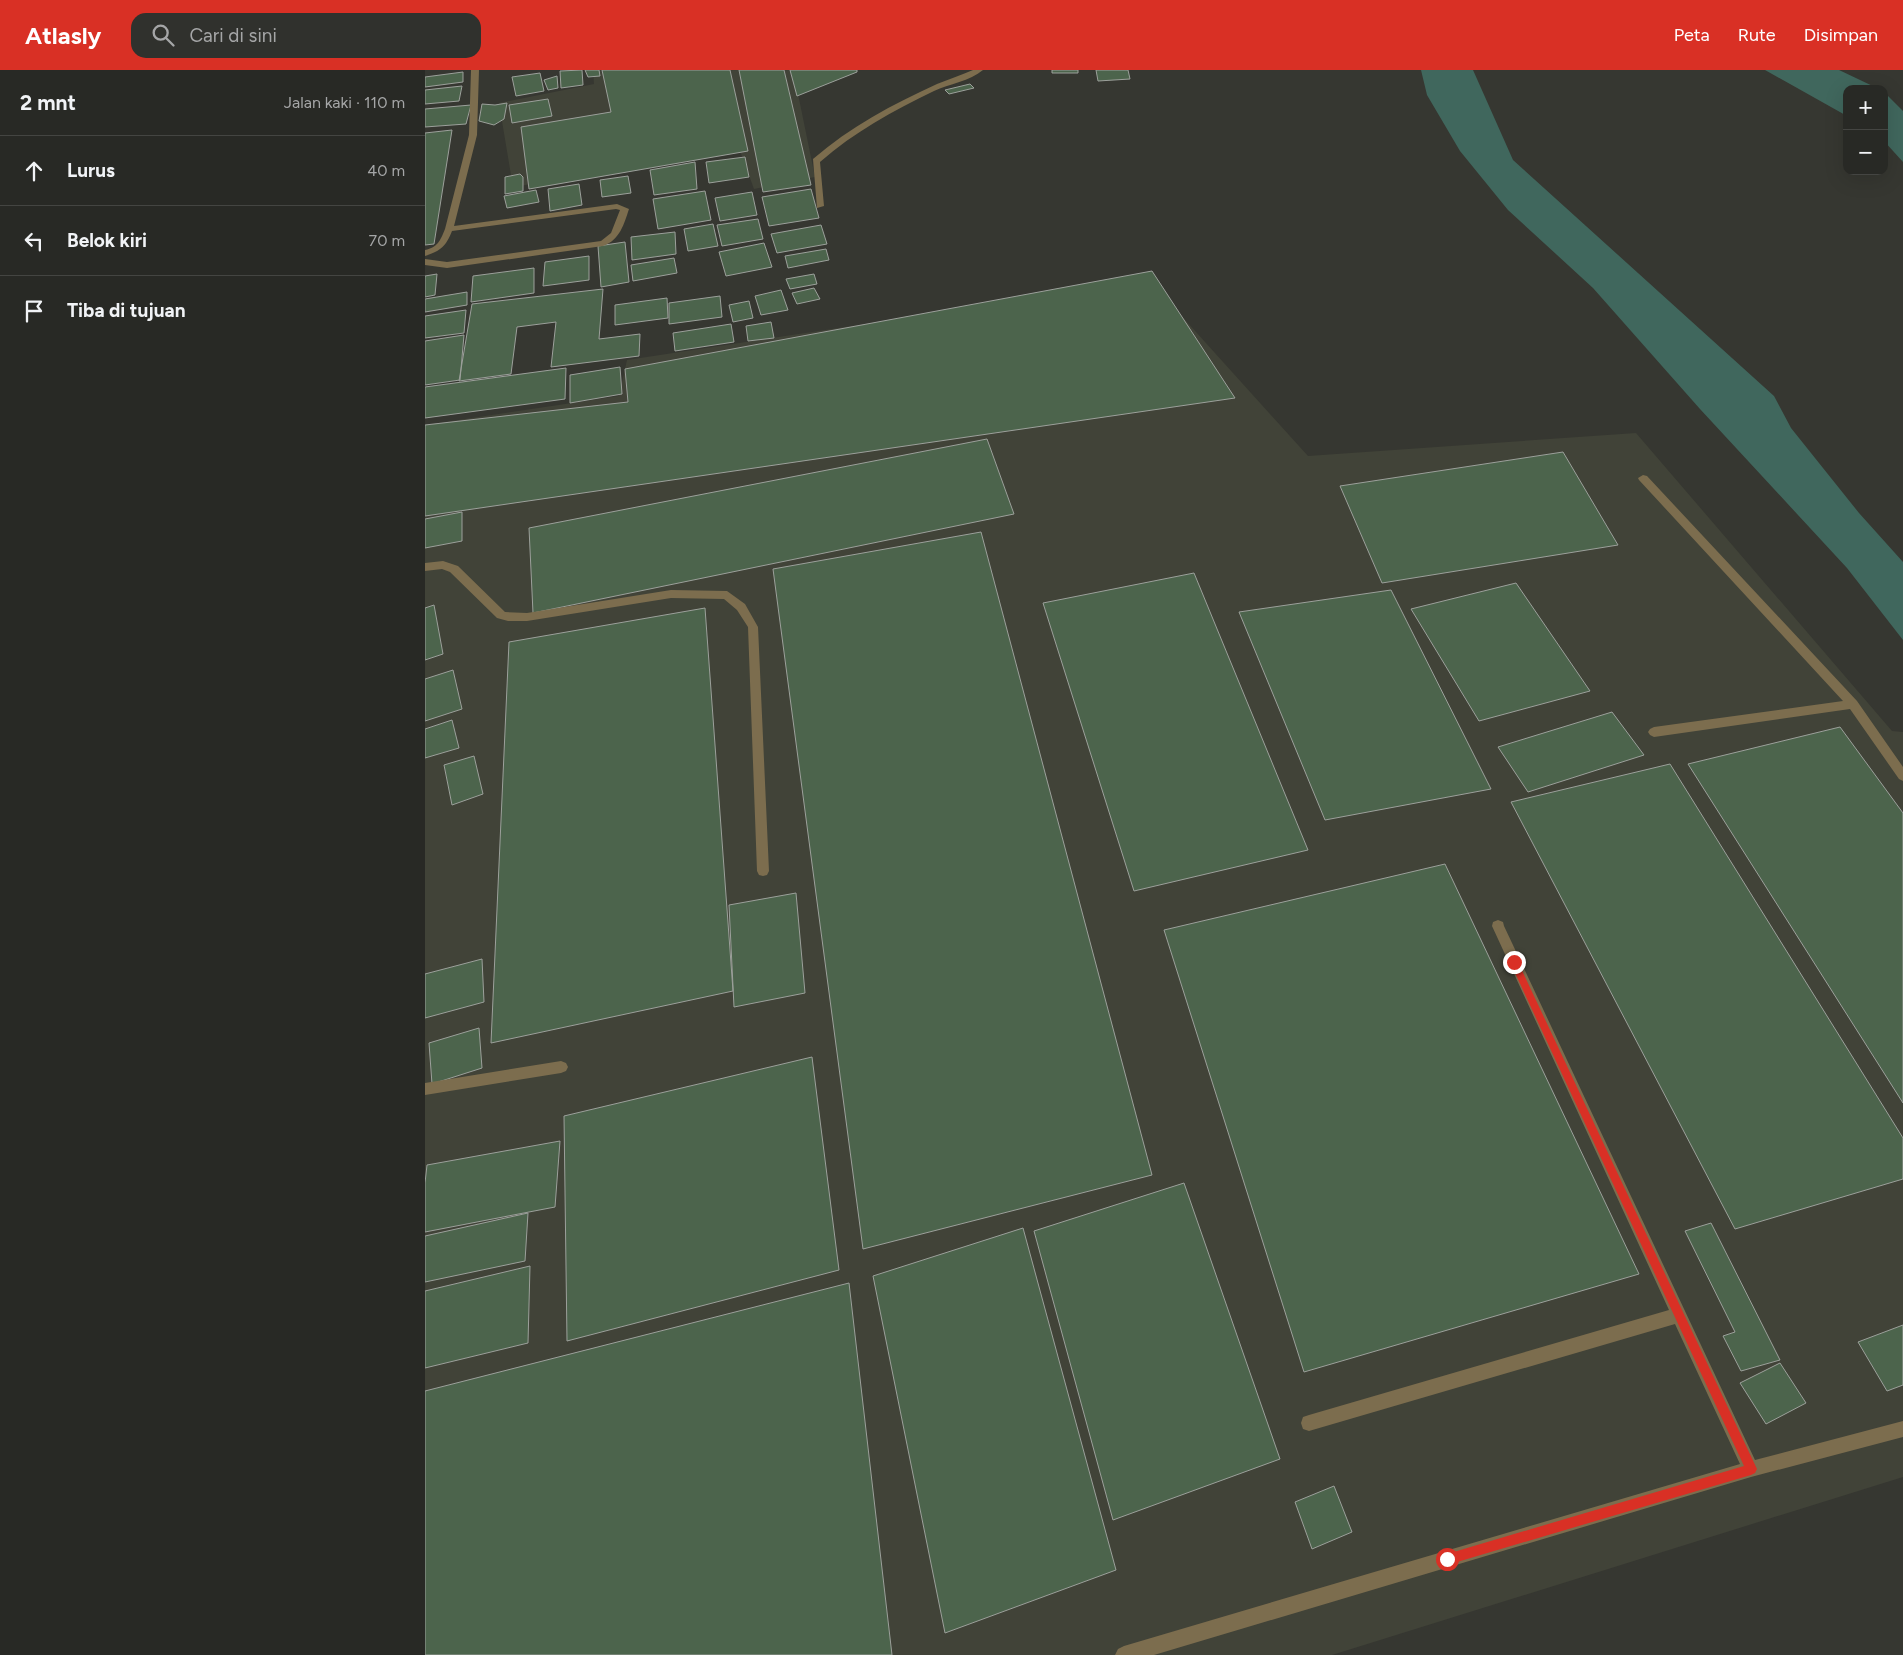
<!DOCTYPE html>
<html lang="id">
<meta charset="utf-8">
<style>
:root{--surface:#282925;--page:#30312d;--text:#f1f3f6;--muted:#a5a6a7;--line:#444542;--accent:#d93025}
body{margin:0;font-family:Figtree,sans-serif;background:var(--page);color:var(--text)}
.controls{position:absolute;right:15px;top:15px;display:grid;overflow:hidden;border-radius:10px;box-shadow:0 5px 20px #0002}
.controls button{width:45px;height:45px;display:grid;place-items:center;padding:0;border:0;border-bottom:1px solid var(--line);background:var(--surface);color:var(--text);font:25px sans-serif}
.stop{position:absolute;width:15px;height:15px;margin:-11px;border:4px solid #d93025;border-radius:50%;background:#fff}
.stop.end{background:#d93025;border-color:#fff;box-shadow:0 1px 5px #0008}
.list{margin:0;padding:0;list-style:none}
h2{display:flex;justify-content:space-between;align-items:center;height:65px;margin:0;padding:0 20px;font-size:21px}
h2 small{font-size:16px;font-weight:400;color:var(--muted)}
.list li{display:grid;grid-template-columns:32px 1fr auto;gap:15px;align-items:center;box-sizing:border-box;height:70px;padding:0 20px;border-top:1px solid var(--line)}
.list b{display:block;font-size:19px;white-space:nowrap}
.list em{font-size:16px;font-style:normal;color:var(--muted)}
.icon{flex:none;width:28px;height:28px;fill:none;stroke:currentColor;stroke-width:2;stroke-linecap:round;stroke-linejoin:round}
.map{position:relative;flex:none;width:1478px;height:1585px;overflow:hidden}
header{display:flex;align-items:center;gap:30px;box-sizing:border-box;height:70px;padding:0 25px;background:var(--accent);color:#fff}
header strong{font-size:24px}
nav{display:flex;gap:28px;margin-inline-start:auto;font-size:18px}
.search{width:350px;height:45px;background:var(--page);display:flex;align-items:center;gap:12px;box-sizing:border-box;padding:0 18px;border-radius:15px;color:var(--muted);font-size:19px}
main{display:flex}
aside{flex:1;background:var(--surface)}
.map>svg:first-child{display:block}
</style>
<header>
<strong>Atlasly</strong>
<div class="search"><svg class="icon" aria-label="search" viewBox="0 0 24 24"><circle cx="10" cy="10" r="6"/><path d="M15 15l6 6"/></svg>Cari di sini</div>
<nav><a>Peta</a><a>Rute</a><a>Disimpan</a></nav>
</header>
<main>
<aside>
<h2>2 mnt<small>Jalan kaki · 110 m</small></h2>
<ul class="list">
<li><svg class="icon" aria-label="ahead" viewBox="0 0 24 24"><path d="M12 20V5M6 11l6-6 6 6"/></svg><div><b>Lurus</b></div><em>40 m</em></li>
<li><svg class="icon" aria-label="left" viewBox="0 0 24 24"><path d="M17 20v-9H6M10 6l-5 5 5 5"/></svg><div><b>Belok kiri</b></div><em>70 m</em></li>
<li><svg class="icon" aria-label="arrive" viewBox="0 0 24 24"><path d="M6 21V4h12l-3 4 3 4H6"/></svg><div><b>Tiba di tujuan</b></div></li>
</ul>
</aside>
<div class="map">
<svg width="1478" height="1585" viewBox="0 0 1478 1585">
<rect width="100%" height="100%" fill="#363731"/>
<path fill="#414338" d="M 168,0 L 428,0 L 370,9 L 390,107 L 329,119 L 315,81 L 88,117 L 74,33 L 169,14 Z
M 725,211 L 883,386 L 1211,363 L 1467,661 L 1478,662 L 1478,1407 L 907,1585 L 0,1585 L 0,355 L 194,326 L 202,290 Z"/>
<path fill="#40675d" d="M 996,0 L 1048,0 L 1088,90 L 1349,326 L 1366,358 L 1434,443 L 1478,492 L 1478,570 L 1422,498 L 1275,339 L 1168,218 L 1083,140 L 1035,81 L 1002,25 Z
M 1340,0 L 1414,0 L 1454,19 L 1422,19 L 1422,46 Z
M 1459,22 L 1478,41 L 1478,92 L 1459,71 Z"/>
<path fill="#4c644c" stroke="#9ca09b" d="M 157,0 L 158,15 L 136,18 L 135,1 Z
M 160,0 L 174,0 L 175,6 L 163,7 Z
M 177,0 L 305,0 L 323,81 L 104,119 L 96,57 L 186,42 Z
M 314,0 L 359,0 L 386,115 L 338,122 Z
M 365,0 L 432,0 L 432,2 L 372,26 Z
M 627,0 L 653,0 L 653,3 L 627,3 Z
M 671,0 L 703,0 L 705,9 L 673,11 Z
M 38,2 L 38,12 L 0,17 L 0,7 Z
M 115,3 L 119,21 L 91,26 L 87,7 Z
M 132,6 L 133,18 L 123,20 L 119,10 Z
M 545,14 L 549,18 L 524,24 L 520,20 Z
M 37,16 L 34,31 L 0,34 L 0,20 Z
M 123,29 L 127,46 L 87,53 L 84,35 Z
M 82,33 L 79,49 L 69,55 L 54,51 L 57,34 L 70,35 Z
M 46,35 L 41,54 L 0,57 L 0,39 Z
M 27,60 L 9,174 L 0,175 L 0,63 Z
M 320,87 L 324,107 L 284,113 L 281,92 Z
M 270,92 L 272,119 L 229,125 L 225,100 Z
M 95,104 L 98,107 L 98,121 L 80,124 L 80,107 Z
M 203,106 L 206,123 L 177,127 L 175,110 Z
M 154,114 L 157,135 L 125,141 L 123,119 Z
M 386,119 L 394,148 L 344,156 L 337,127 Z
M 111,120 L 114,132 L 82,138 L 79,126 Z
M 280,121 L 286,150 L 233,159 L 228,129 Z
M 327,122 L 332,145 L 295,151 L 290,128 Z
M 333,149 L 338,169 L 297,176 L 292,155 Z
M 288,154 L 293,176 L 263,181 L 259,159 Z
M 396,155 L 402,174 L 352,183 L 346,164 Z
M 250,162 L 251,184 L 207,190 L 206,167 Z
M 200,172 L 204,212 L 176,217 L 173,176 Z
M 339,173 L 347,197 L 301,206 L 294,182 Z
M 401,179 L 404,190 L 363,198 L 360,186 Z
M 164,186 L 164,210 L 118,216 L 120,192 Z
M 249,188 L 252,203 L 208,211 L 206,195 Z
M 109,198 L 109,223 L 46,232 L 48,206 Z
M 727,201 L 810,328 L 0,446 L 0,355 L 203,332 L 200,299 Z
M 12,204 L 10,225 L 0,227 L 0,206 Z
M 389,204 L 392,214 L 365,219 L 361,209 Z
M 389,218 L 395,229 L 372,234 L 367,223 Z
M 178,219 L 174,269 L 215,264 L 214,286 L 126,297 L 131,252 L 92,257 L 86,304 L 34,311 L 47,234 Z
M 356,220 L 363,240 L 336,245 L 330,226 Z
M 42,222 L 42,235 L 0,242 L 0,229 Z
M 295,226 L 297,247 L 244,254 L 244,233 Z
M 242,228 L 243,248 L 190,255 L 190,235 Z
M 324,231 L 328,248 L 308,252 L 304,235 Z
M 41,240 L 39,263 L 0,268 L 0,246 Z
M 346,252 L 349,268 L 323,271 L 321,256 Z
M 306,254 L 309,272 L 250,281 L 248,263 Z
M 39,265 L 35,310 L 0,315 L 0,271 Z
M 195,297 L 197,324 L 145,333 L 145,305 Z
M 141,298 L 140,329 L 0,348 L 0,317 Z
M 562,369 L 589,444 L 108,543 L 104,458 Z
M 1138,382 L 1193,475 L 957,513 L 915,416 Z
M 37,442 L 37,471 L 0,478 L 0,449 Z
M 556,462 L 727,1105 L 438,1179 L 348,499 Z
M 769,503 L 883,780 L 709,821 L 618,533 Z
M 1091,513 L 1165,621 L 1054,651 L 986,539 Z
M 966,520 L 1066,719 L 900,750 L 814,542 Z
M 9,535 L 18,584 L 0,590 L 0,538 Z
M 280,538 L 308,921 L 66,973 L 84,572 Z
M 28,600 L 37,639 L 0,651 L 0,609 Z
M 1187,642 L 1219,685 L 1103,722 L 1073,677 Z
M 27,650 L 34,678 L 0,688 L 0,659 Z
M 1415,657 L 1478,743 L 1478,1033 L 1263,694 Z
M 49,686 L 58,724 L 27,735 L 19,695 Z
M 1245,694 L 1478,1068 L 1478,1109 L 1310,1159 L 1086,732 Z
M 1020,794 L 1214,1204 L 879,1302 L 739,860 Z
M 371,823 L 380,923 L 309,937 L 304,835 Z
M 57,889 L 59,932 L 0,948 L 0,904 Z
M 54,958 L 57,998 L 7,1014 L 4,973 Z
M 387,987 L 414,1200 L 142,1271 L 139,1046 Z
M 135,1071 L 130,1137 L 0,1162 L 0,1113 L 2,1095 Z
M 759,1113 L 855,1389 L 688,1450 L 609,1161 Z
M 103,1143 L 100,1191 L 0,1212 L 0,1166 Z
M 1286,1153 L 1355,1290 L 1316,1301 L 1298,1266 L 1310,1262 L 1260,1161 Z
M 598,1158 L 691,1500 L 520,1563 L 448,1206 Z
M 105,1196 L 103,1273 L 0,1298 L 0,1221 Z
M 424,1213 L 467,1585 L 0,1585 L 0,1321 Z
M 1478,1255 L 1478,1315 L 1462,1321 L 1433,1272 Z
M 1355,1293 L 1381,1333 L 1341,1354 L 1315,1313 Z
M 909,1416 L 927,1462 L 887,1479 L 870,1432 Z"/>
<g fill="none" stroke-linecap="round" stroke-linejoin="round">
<path fill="#7c6d4e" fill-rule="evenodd" d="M 46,0 L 54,0 L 52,65 L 29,156 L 192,134 L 204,139 C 199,154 195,170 178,176 L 22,198 L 0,195 L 0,189 L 22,192 L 176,171 L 186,163 L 195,140 L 191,139 L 27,161 C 21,176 16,181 0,186 L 0,180 C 13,177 15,171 20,159 L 44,65 Z
M 548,0 L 558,0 C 545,11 524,14 509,21 C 468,41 429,62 395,92 L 399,136 L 392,138 L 388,89 C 425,57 468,34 512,14 C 524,9 537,5 548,0 Z
M 1218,405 L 1222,406 L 1432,631 L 1478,697 L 1478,711 L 1474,709 L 1425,639 L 1229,667 L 1225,665 L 1223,662 L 1225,659 L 1229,657 L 1418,631 L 1214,410 L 1213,408 Z
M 18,491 L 33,496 L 80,542 L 102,543 L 246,520 L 302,521 L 320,534 L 333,557 L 344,801 L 342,805 L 338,806 L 334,805 L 332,801 L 323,557 L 312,540 L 299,529 L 246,528 L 102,551 L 83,551 L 72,548 L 25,502 L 17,499 L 0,501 L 0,493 Z
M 1073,850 L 1078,852 L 1079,856 L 1330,1390 L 1478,1351 L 1478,1367 L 1326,1407 L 729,1585 L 690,1585 L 693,1579 L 699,1576 L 1315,1394 L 1250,1254 L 884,1361 L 878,1359 L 876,1353 L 878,1347 L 884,1345 L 1244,1240 L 1067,856 L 1068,852 Z
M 136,991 L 141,993 L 143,997 L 141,1001 L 136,1003 L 0,1025 L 0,1013 Z"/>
</g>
<path fill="#d93025" d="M 1089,888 L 1093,892 L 1332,1399 L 1330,1403 L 1326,1405 L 1022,1495 L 1018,1493 L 1017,1489 L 1018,1485 L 1022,1484 L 1319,1396 L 1085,892 Z"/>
</svg>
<div class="controls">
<button>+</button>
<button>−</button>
</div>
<div class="stop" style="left:1022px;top:1489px"></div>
<div class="stop end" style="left:1089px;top:892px"></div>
</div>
</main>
